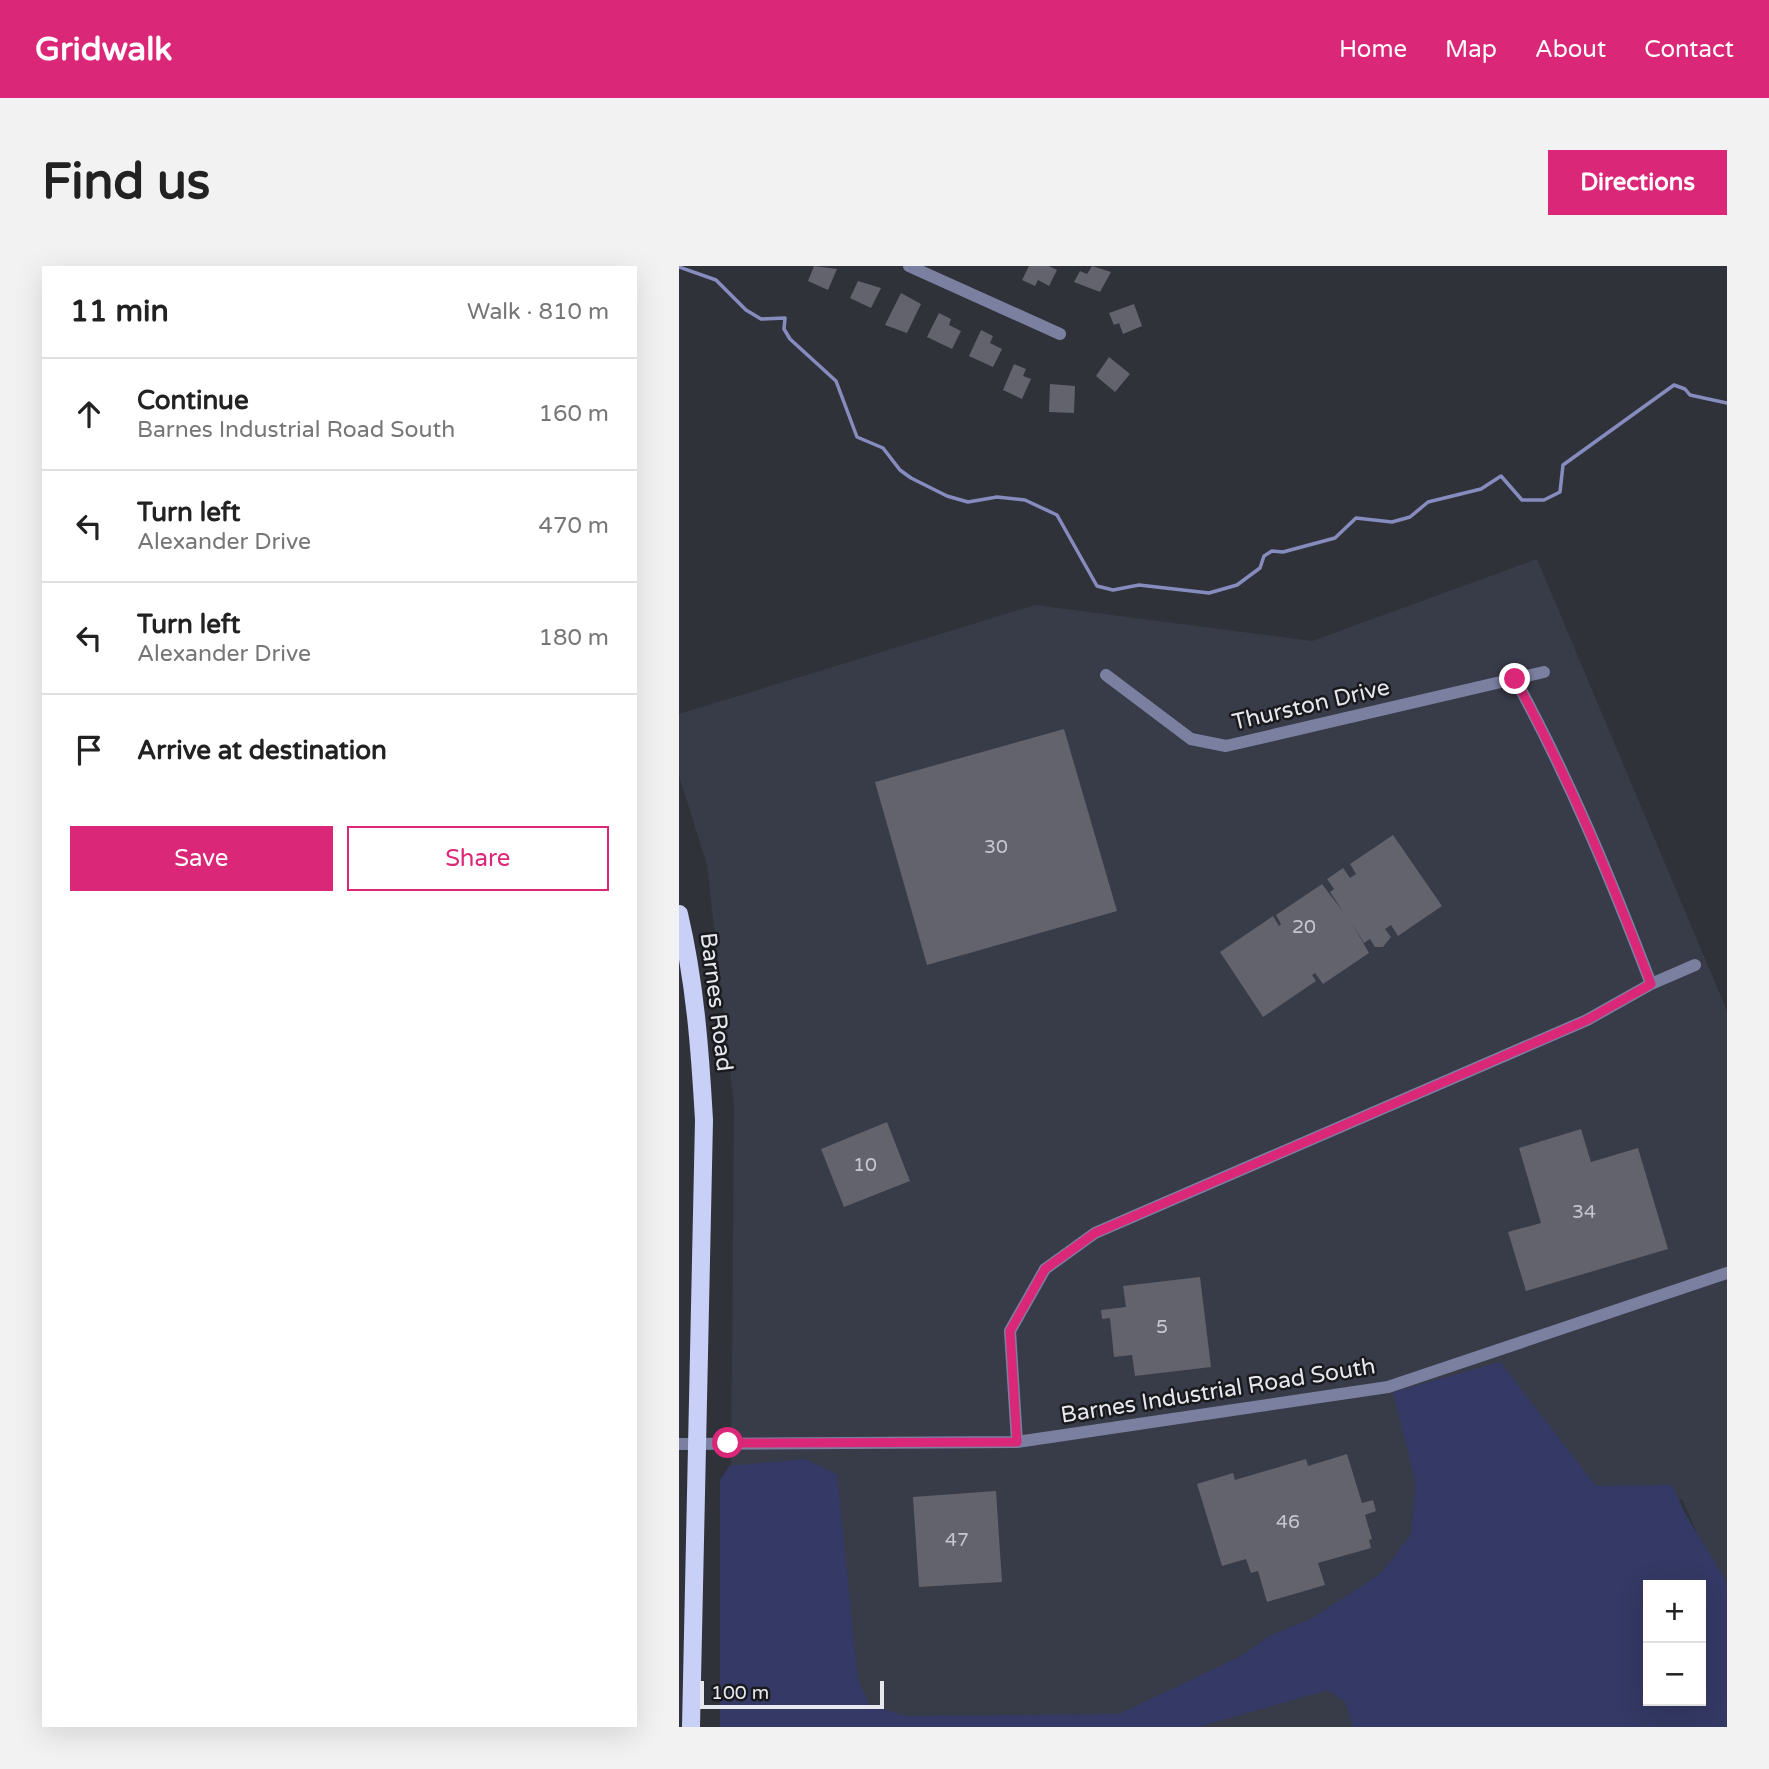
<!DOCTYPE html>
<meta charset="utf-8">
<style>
:root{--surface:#fff;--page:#f2f2f2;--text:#222;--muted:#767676;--line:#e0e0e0;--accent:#db2777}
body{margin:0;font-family:"Varela Round",sans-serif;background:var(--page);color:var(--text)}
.controls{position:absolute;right:21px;bottom:21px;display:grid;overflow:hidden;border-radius:0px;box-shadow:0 7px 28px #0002}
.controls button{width:63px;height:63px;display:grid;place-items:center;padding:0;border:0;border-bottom:2px solid var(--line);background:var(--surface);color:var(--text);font:35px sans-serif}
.scale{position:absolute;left:21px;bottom:18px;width:184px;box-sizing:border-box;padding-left:7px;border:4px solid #e7e8ee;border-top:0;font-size:19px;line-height:24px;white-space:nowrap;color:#e7e8ee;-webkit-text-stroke:5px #191a1e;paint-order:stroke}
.stop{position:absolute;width:21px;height:21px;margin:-16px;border:5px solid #db2777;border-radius:50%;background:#fff}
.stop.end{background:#db2777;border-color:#fff;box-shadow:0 2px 7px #0008}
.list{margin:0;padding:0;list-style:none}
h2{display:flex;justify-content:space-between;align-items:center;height:91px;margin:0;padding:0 28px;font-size:30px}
h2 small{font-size:23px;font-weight:400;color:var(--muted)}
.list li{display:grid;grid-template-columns:46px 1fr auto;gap:21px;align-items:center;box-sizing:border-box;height:112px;padding:0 28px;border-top:2px solid var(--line)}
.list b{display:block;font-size:26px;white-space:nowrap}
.list p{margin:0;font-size:23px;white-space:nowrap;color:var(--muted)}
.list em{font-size:23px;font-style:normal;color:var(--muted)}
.actions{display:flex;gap:14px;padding:21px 28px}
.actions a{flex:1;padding:16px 0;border:2px solid var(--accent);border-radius:0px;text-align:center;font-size:24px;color:var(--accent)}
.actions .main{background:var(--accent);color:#fff}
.icon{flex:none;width:38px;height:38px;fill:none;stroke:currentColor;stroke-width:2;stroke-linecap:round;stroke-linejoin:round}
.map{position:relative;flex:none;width:1048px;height:1461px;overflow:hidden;border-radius:0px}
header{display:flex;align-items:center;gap:42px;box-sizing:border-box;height:98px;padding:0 35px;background:var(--accent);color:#fff}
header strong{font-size:33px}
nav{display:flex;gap:38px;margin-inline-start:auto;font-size:24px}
.intro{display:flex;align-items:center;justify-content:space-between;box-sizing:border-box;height:168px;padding:0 42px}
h1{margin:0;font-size:49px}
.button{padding:18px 32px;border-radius:0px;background:var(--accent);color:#fff;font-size:24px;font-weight:700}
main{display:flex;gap:42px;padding:0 42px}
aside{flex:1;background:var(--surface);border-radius:0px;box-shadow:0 7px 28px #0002}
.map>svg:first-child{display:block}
</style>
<header>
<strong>Gridwalk</strong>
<nav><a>Home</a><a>Map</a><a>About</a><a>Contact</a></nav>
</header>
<div class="intro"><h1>Find us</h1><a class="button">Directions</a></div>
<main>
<aside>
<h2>11 min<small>Walk · 810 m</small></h2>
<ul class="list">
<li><svg class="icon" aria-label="ahead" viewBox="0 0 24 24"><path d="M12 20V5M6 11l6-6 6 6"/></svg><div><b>Continue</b><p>Barnes Industrial Road South</p></div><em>160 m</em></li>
<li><svg class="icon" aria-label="left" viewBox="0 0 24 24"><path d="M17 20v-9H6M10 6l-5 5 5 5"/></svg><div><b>Turn left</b><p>Alexander Drive</p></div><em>470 m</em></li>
<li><svg class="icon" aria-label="left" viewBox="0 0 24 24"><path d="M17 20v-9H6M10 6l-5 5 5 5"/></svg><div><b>Turn left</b><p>Alexander Drive</p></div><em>180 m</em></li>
<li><svg class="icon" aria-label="arrive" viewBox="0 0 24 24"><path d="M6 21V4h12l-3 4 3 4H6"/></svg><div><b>Arrive at destination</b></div></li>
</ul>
<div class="actions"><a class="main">Save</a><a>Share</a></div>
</aside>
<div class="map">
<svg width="1048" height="1461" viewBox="0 0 1048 1461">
<rect width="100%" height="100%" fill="#30323a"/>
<path fill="#383b48" d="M 858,293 L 1048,745 L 1048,1334 L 1003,1233 L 660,1375 L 690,1461 L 50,1461 L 55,840 L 28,599 L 0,510 L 0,448 L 356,339 L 633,375 Z"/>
<path fill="#343965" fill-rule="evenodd" d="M 821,1096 L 917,1220 L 993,1219 L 1007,1249 L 1048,1316 L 1048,1461 L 674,1461 L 666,1436 L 649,1424 L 519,1461 L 41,1461 L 41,1214 L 50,1200 L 126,1193 L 158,1208 L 179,1414 L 190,1438 L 226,1450 L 440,1448 L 562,1390 L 590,1370 L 632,1353 L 701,1308 L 732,1269 L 737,1217 L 714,1126 ZM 969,1319 L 1022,1319 L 1022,1435 L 969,1435 Z"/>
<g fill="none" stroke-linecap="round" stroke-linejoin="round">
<path stroke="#878cbf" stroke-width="3.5" d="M 0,1 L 37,14 L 67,44 L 82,53 L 106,52 L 105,63 L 111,73 L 157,115 L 178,171 L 204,182 L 221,204 L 232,212 L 268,230 L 289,236 L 318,231 L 346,234 L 378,249 L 418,320 L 434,324 L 460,319 L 530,327 L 558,319 L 581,302 L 585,290 L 593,285 L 604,286 L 656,272 L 677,252 L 713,256 L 731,251 L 749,236 L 802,223 L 822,210 L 843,234 L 865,234 L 881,226 L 884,199 L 995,119 L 1006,123 L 1011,129 L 1048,137"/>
</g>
<path fill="#62636d" d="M 135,0 L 158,3 L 149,24 L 129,15 Z
M 350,0 L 370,0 L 378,4 L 370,20 L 359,14 L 356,20 L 343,14 Z
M 413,0 L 432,6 L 421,26 L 395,16 L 401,5 L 408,8 Z
M 179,15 L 202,22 L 192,42 L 171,32 Z
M 222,27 L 242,38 L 228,67 L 206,59 Z
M 455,38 L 463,60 L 444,68 L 440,57 L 435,59 L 430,47 Z
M 260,47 L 272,53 L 270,59 L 282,65 L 273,83 L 248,71 Z
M 302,64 L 314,70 L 311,77 L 323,83 L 314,101 L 290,90 Z
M 430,91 L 451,108 L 436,126 L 417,110 Z
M 335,98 L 347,103 L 344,110 L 352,113 L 343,133 L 324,124 Z
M 371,118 L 396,120 L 395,147 L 370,146 Z
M 385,463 L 438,645 L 248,699 L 196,516 Z
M 714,569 L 763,640 L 719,670 L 712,659 L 706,663 L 712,671 L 704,681 L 696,681 L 691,673 L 685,677 L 672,656 L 690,687 L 644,718 L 636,707 L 633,709 L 637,715 L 584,751 L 541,686 L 594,650 L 600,660 L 602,658 L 597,649 L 643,618 L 665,647 L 651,626 L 655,623 L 648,613 L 664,602 L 671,612 L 677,608 L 671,598 Z
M 208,856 L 231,915 L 165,941 L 142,883 Z
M 902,863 L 912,896 L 959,882 L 989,983 L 847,1025 L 829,966 L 862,957 L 840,882 Z
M 521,1011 L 532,1101 L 456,1110 L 453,1089 L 435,1091 L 431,1052 L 423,1053 L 422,1044 L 447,1041 L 444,1020 Z
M 668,1188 L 683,1237 L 694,1234 L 697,1245 L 686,1249 L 693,1273 L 690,1274 L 692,1282 L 639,1297 L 646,1319 L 588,1336 L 579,1305 L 572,1307 L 567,1293 L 543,1300 L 518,1218 L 554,1207 L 556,1214 L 627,1193 L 629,1200 Z
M 317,1225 L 323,1316 L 240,1321 L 234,1231 Z"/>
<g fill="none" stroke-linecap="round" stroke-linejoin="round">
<path stroke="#7b80a1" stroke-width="12" d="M 230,0 L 381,68
M 427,409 L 512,473 L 547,480 L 865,406
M 836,413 C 890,512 932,613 972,718
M 338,1176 L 331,1065 L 366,1003 L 416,967 L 908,754 L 972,718 L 1016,699
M 0,1178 L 338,1176 L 709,1121 L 1048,1007"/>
<path stroke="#c9d0f8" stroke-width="18" d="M 0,648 C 16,716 21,784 25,854 L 12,1461"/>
</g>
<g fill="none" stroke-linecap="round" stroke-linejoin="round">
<path stroke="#db2777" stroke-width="9" d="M 49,1177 L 338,1176 L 331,1065 L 366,1003 L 416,967 L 908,754 L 972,718 C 932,613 890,512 836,413"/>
</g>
<g text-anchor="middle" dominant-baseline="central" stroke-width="5" stroke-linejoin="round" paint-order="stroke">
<g font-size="19" fill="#c6c7ce">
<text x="317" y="581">30</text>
<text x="625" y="661">20</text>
<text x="186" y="899">10</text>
<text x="905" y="946">34</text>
<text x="483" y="1061">5</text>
<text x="609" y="1256">46</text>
<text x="278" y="1274">47</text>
</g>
<g font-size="23" fill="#e7e8ee" stroke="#191a1e">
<text transform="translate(632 439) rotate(-13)">Thurston Drive</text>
<text transform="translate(37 736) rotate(83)">Barnes Road</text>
<text transform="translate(539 1125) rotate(-9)">Barnes Industrial Road South</text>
</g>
</g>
</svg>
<div class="controls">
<button>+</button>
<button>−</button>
</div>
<div class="scale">100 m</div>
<div class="stop" style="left:49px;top:1177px"></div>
<div class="stop end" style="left:836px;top:413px"></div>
</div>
</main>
